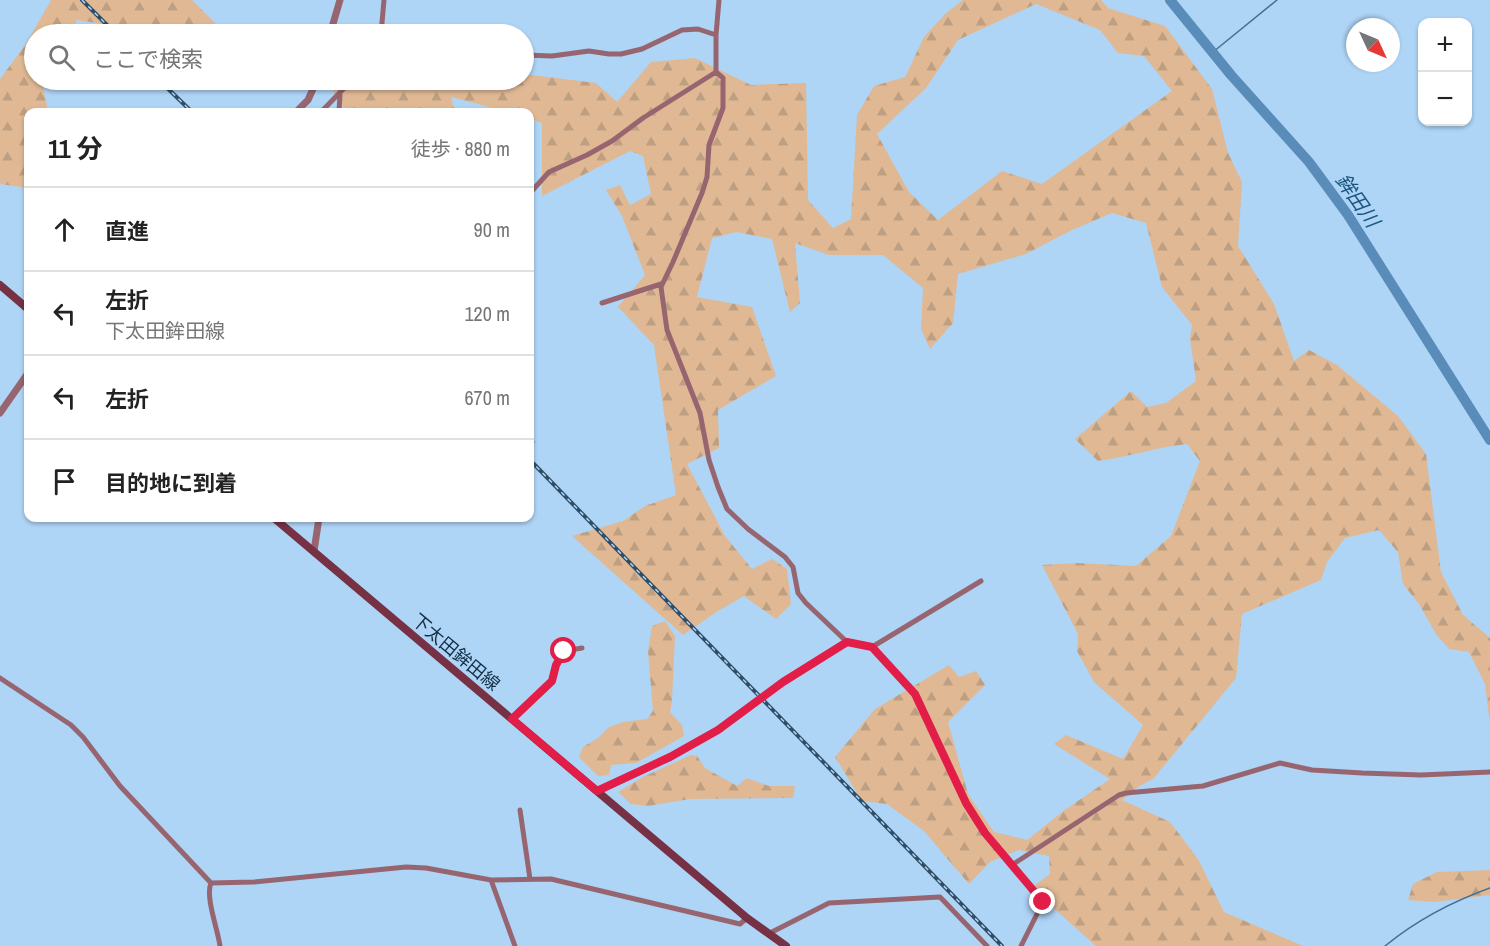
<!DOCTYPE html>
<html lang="ja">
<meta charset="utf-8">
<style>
:root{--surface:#fff;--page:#f6f6f6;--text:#222;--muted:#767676;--line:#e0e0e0}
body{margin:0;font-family:"Archivo Narrow","Noto Sans JP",sans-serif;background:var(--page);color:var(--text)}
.controls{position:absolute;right:18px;top:18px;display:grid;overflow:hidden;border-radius:12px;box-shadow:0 2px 4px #0004}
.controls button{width:54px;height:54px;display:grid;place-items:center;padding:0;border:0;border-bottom:2px solid var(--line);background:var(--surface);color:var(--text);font:30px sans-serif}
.compass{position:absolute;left:1346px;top:18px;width:54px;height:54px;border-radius:50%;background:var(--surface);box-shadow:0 2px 4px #0004;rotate:134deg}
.stop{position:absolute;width:18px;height:18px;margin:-14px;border:4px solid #e11d48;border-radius:50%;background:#fff}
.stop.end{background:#e11d48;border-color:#fff;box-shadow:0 2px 6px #0008}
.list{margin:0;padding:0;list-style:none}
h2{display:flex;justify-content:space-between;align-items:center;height:78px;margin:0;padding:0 24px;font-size:26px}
h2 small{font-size:20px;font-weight:400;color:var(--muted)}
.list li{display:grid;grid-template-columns:39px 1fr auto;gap:18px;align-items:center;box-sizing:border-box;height:84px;padding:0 24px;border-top:2px solid var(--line)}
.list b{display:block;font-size:22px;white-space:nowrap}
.list p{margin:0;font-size:20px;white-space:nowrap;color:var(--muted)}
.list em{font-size:20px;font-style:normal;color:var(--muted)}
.icon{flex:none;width:33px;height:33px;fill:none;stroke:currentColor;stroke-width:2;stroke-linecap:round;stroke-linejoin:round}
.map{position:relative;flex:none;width:1490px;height:946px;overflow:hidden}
.search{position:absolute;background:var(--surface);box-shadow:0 2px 4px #0004;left:24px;top:24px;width:510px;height:66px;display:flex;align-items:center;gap:15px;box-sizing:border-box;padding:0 21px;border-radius:33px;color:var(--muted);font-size:22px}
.panel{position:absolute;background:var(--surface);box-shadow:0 2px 4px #0004;left:24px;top:108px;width:510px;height:414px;border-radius:12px}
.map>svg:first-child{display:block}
</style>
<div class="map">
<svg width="1490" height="946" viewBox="0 0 1490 946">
<defs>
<pattern id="forest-firs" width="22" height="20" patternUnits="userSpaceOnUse" patternTransform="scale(1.5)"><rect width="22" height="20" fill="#e0b994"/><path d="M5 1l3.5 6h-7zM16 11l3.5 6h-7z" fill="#bf9f81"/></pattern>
</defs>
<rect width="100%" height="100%" fill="#aed4f6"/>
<path fill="url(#forest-firs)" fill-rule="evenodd" d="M 51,0 L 192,0 L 219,27 L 234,34 L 123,34 L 115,26 L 77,20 L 69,34 L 34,34 L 34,80 L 42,80 L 48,112 L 28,112 L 28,188 L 0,184 L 0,79 L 26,44 Z
M 963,0 L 1101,0 L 1108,8 L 1165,26 L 1212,89 L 1228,153 L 1242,182 L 1238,246 L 1274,304 L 1294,361 L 1309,350 L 1337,365 L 1398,416 L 1426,454 L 1441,572 L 1463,615 L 1490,638 L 1490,724 L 1485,684 L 1469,652 L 1449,649 L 1436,634 L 1419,604 L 1403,584 L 1398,552 L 1379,530 L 1345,538 L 1327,562 L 1321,580 L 1242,614 L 1236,678 L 1154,778 L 1140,786 L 1122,800 L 1170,822 L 1198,859 L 1224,912 L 1303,946 L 1096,946 L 1031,888 L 1050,874 L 1049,856 L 1019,850 L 990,862 L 969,884 L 924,831 L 887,804 L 862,801 L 835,757 L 875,709 L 949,665 L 959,677 L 976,671 L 985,685 L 948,722 L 968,794 L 994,832 L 1027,840 L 1066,809 L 1110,779 L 1054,744 L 1066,735 L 1123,759 L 1143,725 L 1094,682 L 1077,651 L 1078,634 L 1042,565 L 1076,563 L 1136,566 L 1171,536 L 1200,461 L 1187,444 C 1157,447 1128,457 1098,461 L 1075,439 L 1131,391 L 1147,407 L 1166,403 L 1196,381 L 1190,339 L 1192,325 L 1162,287 L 1146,223 L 1112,213 L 1072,230 L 1026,254 L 958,274 L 953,323 L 930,349 L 921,329 L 923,288 L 883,255 L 829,255 L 795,243 L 800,303 L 790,312 L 772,239 L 736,232 L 712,238 L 697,297 L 752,307 L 776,376 L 718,410 L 719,448 L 687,464 L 725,536 L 752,569 L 772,559 L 787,569 L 791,604 L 776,619 L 744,596 L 718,611 L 683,635 L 572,536 L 623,521 L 645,506 L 676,495 L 654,345 L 618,307 L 645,275 L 622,216 L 606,190 L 620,185 L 630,205 L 651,194 L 643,156 L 630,151 L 542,196 L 542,123 L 530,119 L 530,112 L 508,112 L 451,97 L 455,112 L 346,112 L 332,89 L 340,80 L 524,80 L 524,74 L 596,83 L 617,102 L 651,62 L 695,58 L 751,85 L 806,83 L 808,200 L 833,228 L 851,219 L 857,115 L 874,86 L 905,77 L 924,37 L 946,13 ZM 1036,4 L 1100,30 L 1118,53 L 1144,56 L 1172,91 L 1042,184 L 1002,171 L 938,220 L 909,192 L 877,134 L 926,88 L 958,40 Z
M 665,621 L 675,636 L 672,701 L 670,712 L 682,725 L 684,736 L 636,763 L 611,765 L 609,775 L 598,776 L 579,757 L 583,747 L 598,738 L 609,727 L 623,722 L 647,719 L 653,711 L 648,651 L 652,626 Z
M 691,755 L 697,756 L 705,768 L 737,786 L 747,778 L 769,786 L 795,786 L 793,798 L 690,799 L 648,806 L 631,804 L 618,792 L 643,777 Z
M 1490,870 L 1490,895 L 1434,902 L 1408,900 L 1413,884 L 1437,872 Z"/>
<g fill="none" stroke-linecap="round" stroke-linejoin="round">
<path stroke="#447095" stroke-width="1.5" d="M 1213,52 L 1277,0
M 1385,946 C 1417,920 1451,902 1490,888"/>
<path stroke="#598cb8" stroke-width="10" d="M 1170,0 L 1231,75 L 1309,162 L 1348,215 L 1490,440"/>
<path stroke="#976570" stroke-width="5" d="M 719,0 L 716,35 L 716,72 L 723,78 L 723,108 L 709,145 L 707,177 L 702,193 L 673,262 L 661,287 L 667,330 L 700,413 L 709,460 L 718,487 L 727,509 L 748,529 L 785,557 L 793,567 L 798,593 L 806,603 L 847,642 L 872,647 L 916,694 L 966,803 L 985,833 L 1043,902 L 1021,946
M 381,34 L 384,0
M 524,55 L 552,56 L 589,51 L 609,54 L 621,54 L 642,49 L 682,30 L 698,29 L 716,35
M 321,112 L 352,80
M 339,112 L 340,94
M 530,193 L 549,172 L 587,155 L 612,141 L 643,118 L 716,72
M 602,303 L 661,284
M 530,439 L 532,442 L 530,445
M 872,647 L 981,581
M 0,678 L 71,725 L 83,737 L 120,786 L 211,883 L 254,882 L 406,867 L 426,868 L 491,880 L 551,879 L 740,924 L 747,918
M 512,719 L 552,681 L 556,665 L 564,651 L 582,648
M 597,791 L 670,757 L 718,730 L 783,682 L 847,642
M 520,810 L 530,879
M 1012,865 L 1119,795 L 1126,793 L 1203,786 L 1280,763 L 1312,770 L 1362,773 L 1421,775 L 1490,772
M 491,880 L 515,946
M 211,883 C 205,897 218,930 220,946
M 768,934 L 829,903 L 940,897 L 987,946"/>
<path stroke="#976570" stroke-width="7" d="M 330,34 L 340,0
M 296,112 L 308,100 L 317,80
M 0,413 L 28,373
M 314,551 L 319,518"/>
<path stroke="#773145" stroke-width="8" d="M 0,285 L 28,309
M 274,518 L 747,918 L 786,946"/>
<defs>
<path id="rail" d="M 82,0 L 116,34
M 159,80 L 192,112
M 530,460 L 1002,946"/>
</defs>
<use href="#rail" stroke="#304d66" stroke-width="4"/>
<use href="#rail" stroke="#aed4f6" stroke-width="1.5" stroke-dasharray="4.5" stroke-linecap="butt"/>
</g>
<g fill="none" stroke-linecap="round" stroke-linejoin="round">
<path stroke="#e11d48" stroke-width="8" d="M 564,651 L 556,665 L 552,681 L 512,719 L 597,791 L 670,757 L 718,730 L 783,682 L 847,642 L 872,647 L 915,694 L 966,803 L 985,833 L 1043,902"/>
</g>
<g text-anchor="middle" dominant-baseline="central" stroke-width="5" stroke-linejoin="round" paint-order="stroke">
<g font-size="18" fill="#132e44" stroke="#aed4f6">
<text transform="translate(456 652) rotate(40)">下太田鉾田線</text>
</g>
<g font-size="20" font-style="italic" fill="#1a5580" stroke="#aed4f6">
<text transform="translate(1358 200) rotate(55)">鉾田川</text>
</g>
</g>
</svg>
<div class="controls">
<button>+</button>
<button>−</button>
</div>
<svg class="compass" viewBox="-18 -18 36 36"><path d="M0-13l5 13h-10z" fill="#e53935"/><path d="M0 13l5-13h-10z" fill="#767676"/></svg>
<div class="stop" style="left:564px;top:651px"></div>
<div class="stop end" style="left:1043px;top:902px"></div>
<div class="search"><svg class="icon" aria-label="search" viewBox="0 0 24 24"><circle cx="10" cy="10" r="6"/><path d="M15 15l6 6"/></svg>ここで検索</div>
<section class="panel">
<h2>11 分<small>徒歩 · 880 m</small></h2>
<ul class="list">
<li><svg class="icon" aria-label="ahead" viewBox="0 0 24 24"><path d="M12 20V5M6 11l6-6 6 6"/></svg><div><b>直進</b></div><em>90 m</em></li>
<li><svg class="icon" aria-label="left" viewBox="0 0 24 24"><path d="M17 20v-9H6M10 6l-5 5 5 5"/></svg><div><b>左折</b><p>下太田鉾田線</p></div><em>120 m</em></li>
<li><svg class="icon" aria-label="left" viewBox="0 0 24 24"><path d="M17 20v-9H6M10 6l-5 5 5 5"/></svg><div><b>左折</b></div><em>670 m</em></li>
<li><svg class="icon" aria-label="arrive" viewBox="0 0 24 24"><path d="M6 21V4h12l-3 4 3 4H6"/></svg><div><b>目的地に到着</b></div></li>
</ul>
</section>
</div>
